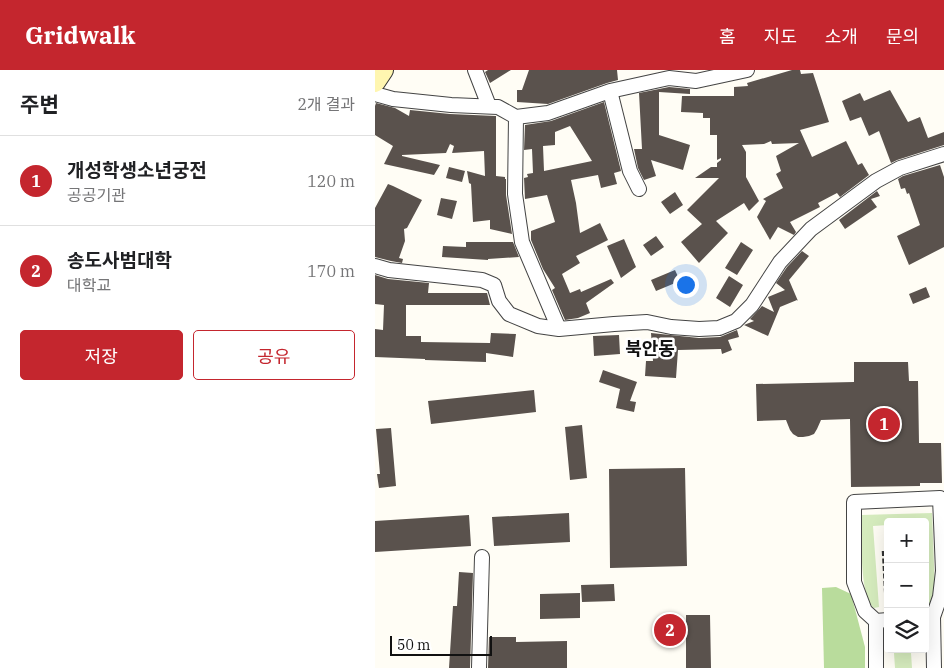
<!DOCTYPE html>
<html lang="ko">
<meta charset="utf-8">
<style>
:root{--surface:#fff;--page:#f2f2f2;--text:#202124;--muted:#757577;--line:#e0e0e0;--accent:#c4262e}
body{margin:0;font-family:"IBM Plex Serif","Noto Sans KR",serif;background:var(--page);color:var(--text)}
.controls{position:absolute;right:15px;bottom:15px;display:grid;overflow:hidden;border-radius:5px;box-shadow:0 5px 20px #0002}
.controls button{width:45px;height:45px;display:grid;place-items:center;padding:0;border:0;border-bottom:1px solid var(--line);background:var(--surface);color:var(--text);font:25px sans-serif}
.scale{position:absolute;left:15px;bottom:12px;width:102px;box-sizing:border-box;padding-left:5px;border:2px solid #111;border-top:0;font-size:14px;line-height:18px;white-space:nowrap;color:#111;-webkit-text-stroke:4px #fff;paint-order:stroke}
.you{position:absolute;left:310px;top:214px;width:18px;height:18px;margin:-12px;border:4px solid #fff;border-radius:50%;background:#1a73e8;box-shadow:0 0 0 8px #1a73e833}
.badge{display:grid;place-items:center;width:32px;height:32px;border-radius:50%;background:var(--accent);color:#fff;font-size:16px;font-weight:700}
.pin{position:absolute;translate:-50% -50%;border:2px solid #fff;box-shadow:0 1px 5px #0006}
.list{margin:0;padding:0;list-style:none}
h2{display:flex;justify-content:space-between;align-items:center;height:65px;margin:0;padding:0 20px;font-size:21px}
h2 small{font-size:16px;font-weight:400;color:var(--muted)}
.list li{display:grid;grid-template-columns:32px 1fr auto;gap:15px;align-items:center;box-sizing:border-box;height:90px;padding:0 20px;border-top:1px solid var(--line)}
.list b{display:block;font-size:19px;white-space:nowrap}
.list p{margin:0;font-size:16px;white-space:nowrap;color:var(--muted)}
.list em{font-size:16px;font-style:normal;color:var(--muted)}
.actions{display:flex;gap:10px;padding:15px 20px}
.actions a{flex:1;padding:11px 0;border:1px solid var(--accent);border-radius:5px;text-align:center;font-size:18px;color:var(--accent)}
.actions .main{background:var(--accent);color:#fff}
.icon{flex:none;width:28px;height:28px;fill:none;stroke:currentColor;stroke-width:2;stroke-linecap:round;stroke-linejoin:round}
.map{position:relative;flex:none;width:569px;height:598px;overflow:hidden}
header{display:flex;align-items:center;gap:30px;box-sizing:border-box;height:70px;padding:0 25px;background:var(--accent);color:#fff}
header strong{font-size:24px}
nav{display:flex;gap:28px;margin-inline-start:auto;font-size:18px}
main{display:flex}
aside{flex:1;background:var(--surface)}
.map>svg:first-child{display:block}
</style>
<header>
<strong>Gridwalk</strong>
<nav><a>홈</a><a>지도</a><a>소개</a><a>문의</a></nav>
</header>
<main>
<aside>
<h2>주변<small>2개 결과</small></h2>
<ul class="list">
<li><span class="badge">1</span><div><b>개성학생소년궁전</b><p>공공기관</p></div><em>120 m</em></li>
<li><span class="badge">2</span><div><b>송도사범대학</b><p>대학교</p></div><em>170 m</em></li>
</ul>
<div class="actions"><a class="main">저장</a><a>공유</a></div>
</aside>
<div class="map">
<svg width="569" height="598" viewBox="0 0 569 598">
<rect width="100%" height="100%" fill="#fffdf5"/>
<path fill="#d5ebbd" d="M 557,443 L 560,522 L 559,528 L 555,534 L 550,535 L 550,452 L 513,452 L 513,455 L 498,456 L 504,537 L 499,538 C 484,527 487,464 486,445 Z
M 519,583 L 536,583 L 537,598 L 520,598 Z"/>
<path fill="#b9dc9c" d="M 461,517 L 476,524 L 490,577 L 490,598 L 449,598 L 447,518 Z"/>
<path fill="#5a524d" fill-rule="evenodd" d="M 113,0 L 136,0 L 115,13 L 110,2 Z
M 154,0 L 242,0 L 243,10 L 232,13 L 173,34 L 142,32 L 142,20 L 147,20 Z
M 417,0 L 425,0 L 426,4 L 438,3 L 454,52 L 425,60 L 437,87 L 471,71 L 483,95 L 487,93 L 494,105 L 465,127 L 462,123 L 443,133 L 445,137 L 415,152 L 421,162 L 419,165 L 403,157 L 395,170 L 382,147 L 391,131 L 388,129 L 408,118 L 401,104 L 406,101 L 401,86 L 424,73 L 397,74 L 396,71 L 389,74 L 367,75 L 371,82 L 371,107 L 384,131 L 374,141 L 369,133 L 341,151 L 353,163 L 324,193 L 306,172 L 327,154 L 312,140 L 344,108 L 320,108 L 336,97 L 342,97 L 342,93 L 346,90 L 346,88 L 342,90 L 342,65 L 335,65 L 335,48 L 328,48 L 328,43 L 306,42 L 307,26 L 359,26 L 359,17 L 373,16 L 372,13 Z
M 294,17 L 315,19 L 315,24 L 284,22 L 284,65 L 315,75 L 308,100 L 276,90 L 281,106 L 269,110 L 263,98 L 259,79 L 267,79 L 264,23 Z
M 515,20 L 533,52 L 545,47 L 553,68 L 569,62 L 569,75 L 522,90 L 516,93 L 504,61 L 494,66 L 486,47 L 475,51 L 467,31 L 485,23 L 489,31 Z
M 229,32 L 246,101 L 239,103 L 242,114 L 226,118 L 223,105 L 196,110 L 201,133 L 205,163 L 225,153 L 233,170 L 201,186 L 205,193 L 187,204 L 195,223 L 205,219 L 206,222 L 236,209 L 239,213 L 211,233 L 215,243 L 203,248 L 190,250 L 177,220 L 180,218 L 168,199 L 156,170 L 156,161 L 180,152 L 172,125 L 150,129 L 149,108 L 153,107 L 152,104 L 158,103 L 157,79 L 149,80 L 150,55 L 176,51 ZM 195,56 L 217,91 L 169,101 L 168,76 L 180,75 L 180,62 Z
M 1,33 L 20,38 L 34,46 L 35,40 L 75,44 L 121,46 L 121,106 L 130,107 L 130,109 L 131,109 L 131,125 L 137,164 L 115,159 L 115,150 L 98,152 L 96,114 L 94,113 L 92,101 L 110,106 L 109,81 L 77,83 L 79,76 L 75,74 L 71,83 L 27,85 L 27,86 L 65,95 L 59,105 L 9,94 L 18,76 L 0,65 L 0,36 Z
M 565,95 L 569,107 L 569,177 L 534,195 L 522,166 L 545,155 L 534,123 L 532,124 L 530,118 L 526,119 L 523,109 L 528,106 Z
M 74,97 L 90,101 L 87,112 L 71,108 Z
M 13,114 L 18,116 L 47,130 L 32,158 L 29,159 L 30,171 L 24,188 L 28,189 L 27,193 L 16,191 L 0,187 L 0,138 Z
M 502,121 L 505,126 L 496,129 L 502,137 L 470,159 L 464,150 Z
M 300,122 L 308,135 L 295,144 L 286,132 Z
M 66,128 L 82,131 L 77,149 L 62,145 Z
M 281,166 L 289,177 L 276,186 L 268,175 Z
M 249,169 L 261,197 L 246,208 L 232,176 Z
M 91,172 L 138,172 L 144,187 L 113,189 L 113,190 L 67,187 L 68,176 L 91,177 Z
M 366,172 L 378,180 L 362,205 L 350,198 Z
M 427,181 L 434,186 L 414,210 L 423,231 L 422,230 L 405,237 L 393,266 L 369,255 L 379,251 L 375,249 L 387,236 L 399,242 L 393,227 L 410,220 L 401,213 L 412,197 Z
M 300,200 L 305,211 L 281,221 L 276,210 Z
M 0,205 L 13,209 L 54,213 L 53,223 L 112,223 L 115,235 L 31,235 L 31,266 L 46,266 L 46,272 L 115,273 L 116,263 L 141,264 L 138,287 L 111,283 L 111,292 L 50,290 L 50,289 L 0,287 L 0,259 L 8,260 L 9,235 L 0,234 Z
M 354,206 L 368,215 L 355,237 L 341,228 Z
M 551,217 L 555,227 L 538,234 L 534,224 Z
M 362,260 L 364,267 L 353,270 L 357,280 L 347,284 L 346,279 L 303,280 L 301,308 L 270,306 L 271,291 L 278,291 L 276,263 L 324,268 L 345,267 Z
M 244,265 L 245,284 L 219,286 L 218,266 Z
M 479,292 L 533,292 L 534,311 L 543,311 L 544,373 L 566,373 L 567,413 L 545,413 L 545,416 L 476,417 L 475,349 L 446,350 L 442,359 L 439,364 L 434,366 L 428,367 L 423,367 L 418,364 L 415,360 L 411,350 L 382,351 L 381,314 L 479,312 Z
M 228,300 L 262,312 L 255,331 L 261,332 L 259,342 L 241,338 L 245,319 L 224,312 Z
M 159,320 L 161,342 L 56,354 L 53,331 Z
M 207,355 L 212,408 L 195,410 L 190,357 Z
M 16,358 L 21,416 L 4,418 L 2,404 L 5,404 L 1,359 Z
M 310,398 L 312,496 L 235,498 L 234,399 Z
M 194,443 L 195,472 L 119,476 L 117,447 Z
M 94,445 L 96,476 L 0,482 L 0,451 Z
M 84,502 L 98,503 L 95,598 L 74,598 L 78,536 L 82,536 Z
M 239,514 L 240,531 L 207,532 L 206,515 Z
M 205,523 L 205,548 L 165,549 L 165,524 Z
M 311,545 L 335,545 L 336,598 L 311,598 Z
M 114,567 L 141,567 L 141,572 L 192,571 L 192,598 L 113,598 Z"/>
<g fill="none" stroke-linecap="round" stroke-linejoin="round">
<defs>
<path id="street" d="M 100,0 L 114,36
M 235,21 L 255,101 L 264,119
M 0,24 L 18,29 L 76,35 L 123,37 L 141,47 L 173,43 L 235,21 L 294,8 L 321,11 L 372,0
M 141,47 L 140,124 L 147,172 L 184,259
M 0,196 L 14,200 L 107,210 L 119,215 L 124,231 L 134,244 L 163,256 L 184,259 L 239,254 L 272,252 L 296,257 L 324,259 L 344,258 L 361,251 L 377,235 L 405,192 L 436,159 L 501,111 L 525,98 L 569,84
M 513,550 L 501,551 L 490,541 L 479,512 L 479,432 L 565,428 L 568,501 L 565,527 L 558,547 L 559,598
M 501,551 L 501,598
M 104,598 L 107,487"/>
<path id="secondary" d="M 0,12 L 8,0"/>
</defs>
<use href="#street" stroke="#444" stroke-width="16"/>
<use href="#secondary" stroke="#333" stroke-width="22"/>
<path stroke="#333" stroke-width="2.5" stroke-dasharray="5 2.5" stroke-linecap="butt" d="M 508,481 L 511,537"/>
<use href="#street" stroke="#fff" stroke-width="14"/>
<use href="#secondary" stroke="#fff6b0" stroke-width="20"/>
</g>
<g text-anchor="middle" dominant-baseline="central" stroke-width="5" stroke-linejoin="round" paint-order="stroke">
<g font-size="18" font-weight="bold" fill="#111" stroke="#fff">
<text x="275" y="278">북안동</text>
</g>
</g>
</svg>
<div class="controls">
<button>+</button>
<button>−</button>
<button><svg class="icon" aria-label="layers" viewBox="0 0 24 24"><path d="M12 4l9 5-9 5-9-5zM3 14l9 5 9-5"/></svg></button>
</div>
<div class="scale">50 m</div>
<div class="you"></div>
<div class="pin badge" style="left:509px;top:354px">1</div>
<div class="pin badge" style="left:295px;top:560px">2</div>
</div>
</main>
